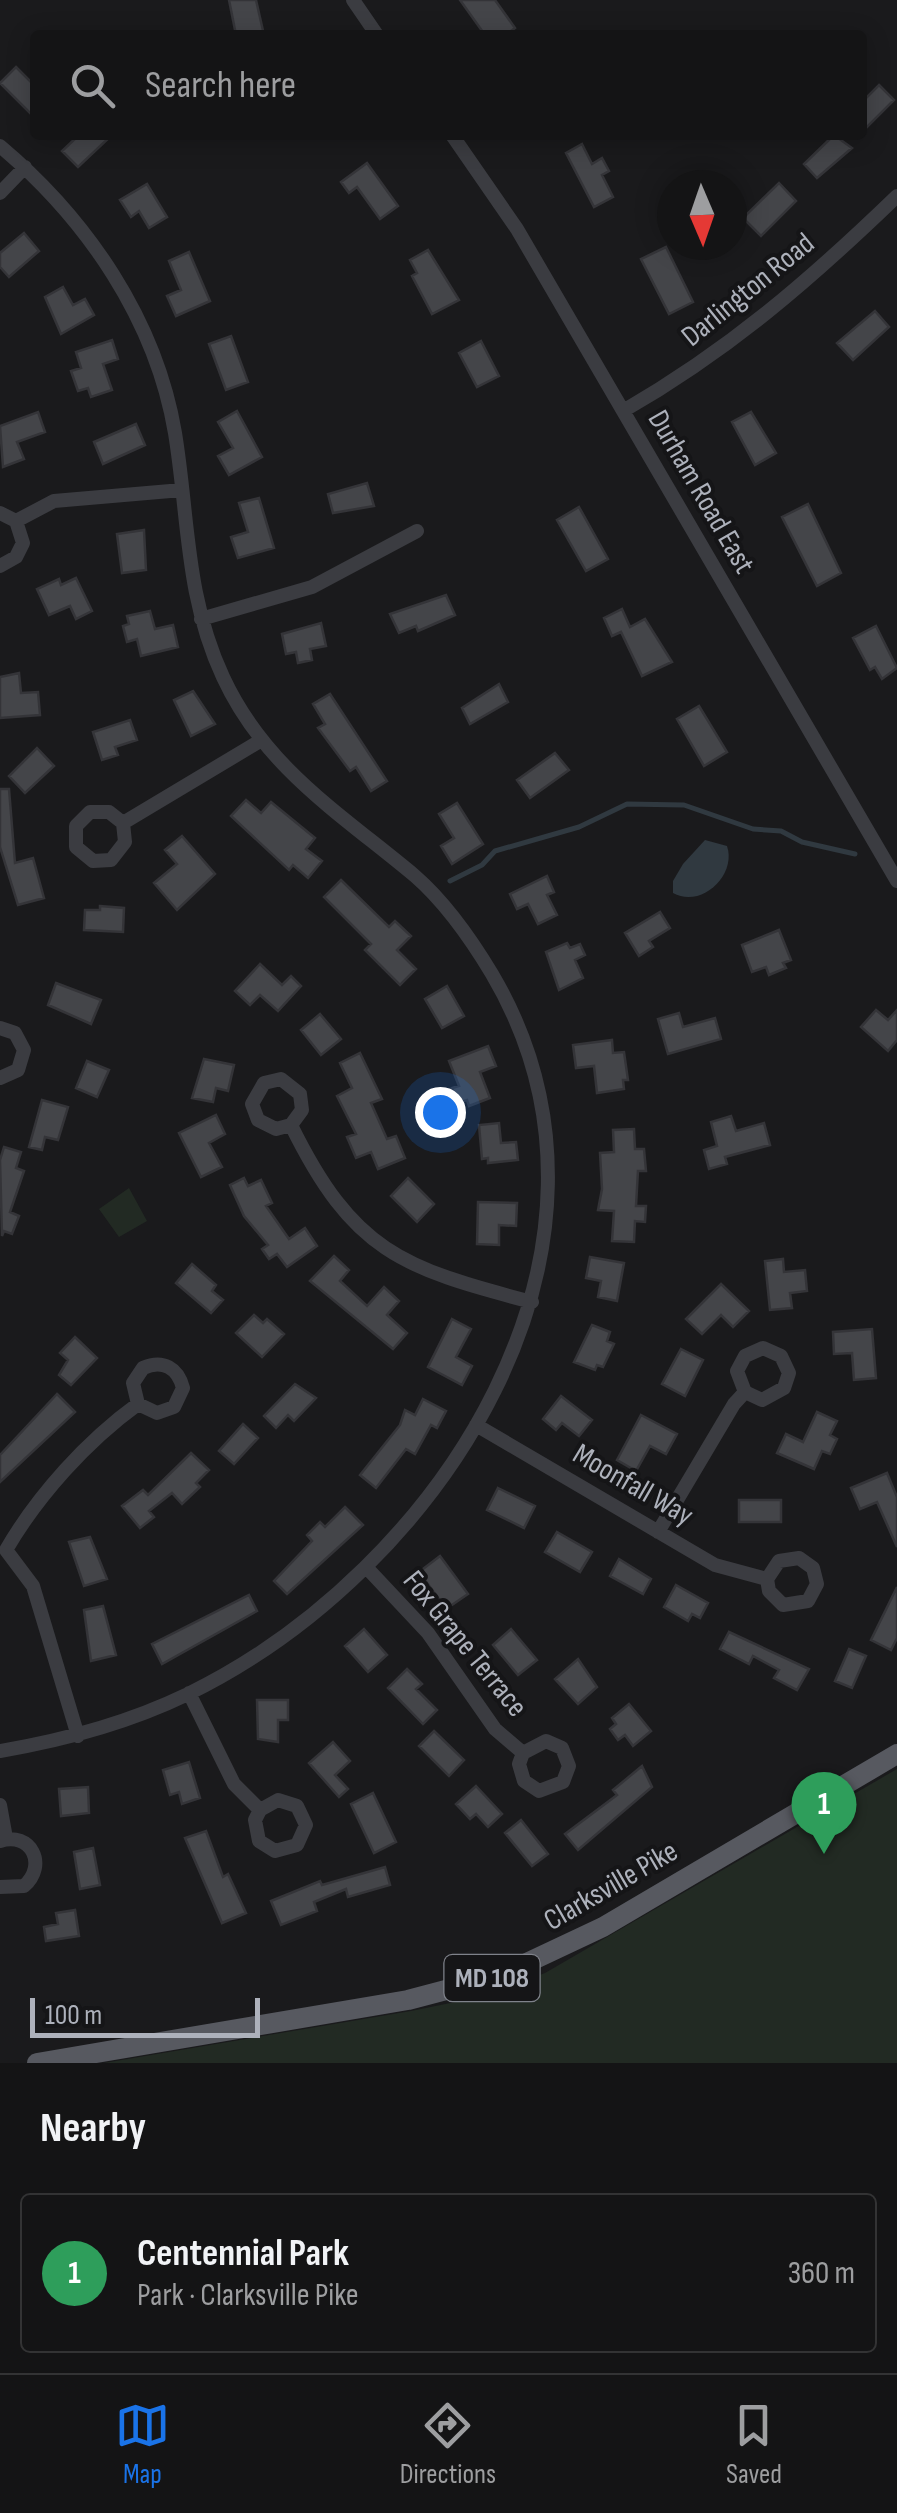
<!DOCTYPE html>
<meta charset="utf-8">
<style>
:root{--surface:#141415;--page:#212122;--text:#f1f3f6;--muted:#9d9ea0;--line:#333334;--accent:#1a73e8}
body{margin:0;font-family:"Sofia Sans Condensed",sans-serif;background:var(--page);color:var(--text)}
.compass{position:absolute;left:657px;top:170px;width:90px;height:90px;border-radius:50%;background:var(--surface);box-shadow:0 5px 25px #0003;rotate:178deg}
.scale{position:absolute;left:30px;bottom:25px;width:230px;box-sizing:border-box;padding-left:10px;border:5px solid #adb1bb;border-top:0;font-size:28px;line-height:35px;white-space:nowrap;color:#adb1bb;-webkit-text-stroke:8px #151517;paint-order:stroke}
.you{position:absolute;left:440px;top:1112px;width:35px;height:35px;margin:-25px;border:8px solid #fff;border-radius:50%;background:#1a73e8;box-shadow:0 0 0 15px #1a73e833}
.badge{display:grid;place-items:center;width:65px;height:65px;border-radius:50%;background:var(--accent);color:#fff;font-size:32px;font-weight:700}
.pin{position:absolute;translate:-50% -82px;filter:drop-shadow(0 2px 5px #0008)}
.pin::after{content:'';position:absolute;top:52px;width:35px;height:30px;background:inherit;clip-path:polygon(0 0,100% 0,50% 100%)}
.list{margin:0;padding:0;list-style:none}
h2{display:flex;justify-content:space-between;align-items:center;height:130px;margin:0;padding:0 40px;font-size:42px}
h2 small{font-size:32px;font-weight:400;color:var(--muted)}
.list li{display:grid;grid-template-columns:65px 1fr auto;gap:30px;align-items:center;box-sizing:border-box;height:160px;margin:0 20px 20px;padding:0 20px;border:2px solid var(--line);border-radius:10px}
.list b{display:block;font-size:38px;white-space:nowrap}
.list p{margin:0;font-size:32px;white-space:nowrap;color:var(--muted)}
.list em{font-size:32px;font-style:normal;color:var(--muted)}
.icon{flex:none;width:55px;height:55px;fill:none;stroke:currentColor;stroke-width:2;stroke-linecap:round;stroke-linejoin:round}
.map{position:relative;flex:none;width:897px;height:2063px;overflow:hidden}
.search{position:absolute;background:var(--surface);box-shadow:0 5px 25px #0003;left:30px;right:30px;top:30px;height:110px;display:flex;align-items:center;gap:25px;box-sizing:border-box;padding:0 35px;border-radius:10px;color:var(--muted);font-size:38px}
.sheet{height:310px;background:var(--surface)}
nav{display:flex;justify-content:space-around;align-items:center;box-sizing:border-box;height:140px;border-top:2px solid var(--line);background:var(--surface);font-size:28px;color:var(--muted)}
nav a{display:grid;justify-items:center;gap:5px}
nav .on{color:var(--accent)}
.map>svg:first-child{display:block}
</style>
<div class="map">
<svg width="897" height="2063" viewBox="0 0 897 2063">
<rect width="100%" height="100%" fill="#1a1a1c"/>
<path fill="#222a23" d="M 129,1188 L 147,1221 L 119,1237 L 99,1209 Z
M 897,1769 L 897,2063 L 104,2063 L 411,2011 L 480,1997 L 545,1973 Z"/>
<path fill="#303940" d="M 705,840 L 727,846 C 737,875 701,909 673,893 L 673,881 L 683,864 Z"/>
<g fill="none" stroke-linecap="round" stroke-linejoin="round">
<path stroke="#303940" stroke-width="5" d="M 450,881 L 482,865 L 495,851 L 579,827 L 627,804 L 684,805 L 753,829 L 781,831 L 802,842 L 855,854"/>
</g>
<path fill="#444549" stroke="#343438" stroke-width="2.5" d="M 229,0 L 256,0 L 264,35 L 236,35 Z
M 460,0 L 495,0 L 515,28 L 506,35 L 485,35 Z
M 16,67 L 35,86 L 35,118 L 0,83 Z
M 879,85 L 894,100 L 862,132 L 862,102 Z
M 79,135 L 112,135 L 78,167 L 62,151 Z
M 834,135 L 852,148 L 817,178 L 804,164 Z
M 582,144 L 592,164 L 602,158 L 609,171 L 602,175 L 613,197 L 594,207 L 566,153 Z
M 367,163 L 398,206 L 380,219 L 357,187 L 349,193 L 341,182 Z
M 779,183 L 796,201 L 761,236 L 743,218 Z
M 147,184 L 167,217 L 149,228 L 139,211 L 131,217 L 120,200 Z
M 24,233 L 39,251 L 9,277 L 0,267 L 0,253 Z
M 666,247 L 693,302 L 669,314 L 641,259 Z
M 428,250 L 459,300 L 432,314 L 412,276 L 417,273 L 410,260 Z
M 189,252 L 210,301 L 176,316 L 167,296 L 181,290 L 169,261 Z
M 63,287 L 73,305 L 85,299 L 94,315 L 61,334 L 45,297 Z
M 875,311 L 889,327 L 853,360 L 837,343 Z
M 231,336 L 248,382 L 226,390 L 209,344 Z
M 112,340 L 118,359 L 103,364 L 112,390 L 91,397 L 88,388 L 78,391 L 71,371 L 81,368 L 76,352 Z
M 481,341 L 499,376 L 477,387 L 459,353 Z
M 237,411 L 262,457 L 229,475 L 218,456 L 233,448 L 218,422 Z
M 38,412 L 45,432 L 17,442 L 24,459 L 3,467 L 0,426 Z
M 751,412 L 776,453 L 755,465 L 732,422 Z
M 136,424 L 145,445 L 103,464 L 94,442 Z
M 367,483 L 374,506 L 333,513 L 328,494 Z
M 259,498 L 274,548 L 238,558 L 231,537 L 248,532 L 239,503 Z
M 808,504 L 841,573 L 817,586 L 782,517 Z
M 579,507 L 608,559 L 586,571 L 557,520 Z
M 144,530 L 146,570 L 122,573 L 117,534 Z
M 76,578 L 92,611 L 76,619 L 70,606 L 49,615 L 37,589 L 59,579 L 61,585 Z
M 446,595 L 455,615 L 418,631 L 416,626 L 399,633 L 390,614 Z
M 622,609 L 630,627 L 645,619 L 672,662 L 642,676 L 621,632 L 612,636 L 604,618 Z
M 150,611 L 155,629 L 173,625 L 178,647 L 141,656 L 137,639 L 127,642 L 123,626 L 129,624 L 127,616 Z
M 321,623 L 326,646 L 310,649 L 312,660 L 298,663 L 296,652 L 286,654 L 282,634 Z
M 876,626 L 897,668 L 882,679 L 875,667 L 870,670 L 853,638 Z
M 19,673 L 21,693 L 38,692 L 40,715 L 0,718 L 0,677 Z
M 499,684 L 508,702 L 470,724 L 462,708 Z
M 193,691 L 215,724 L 191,736 L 174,700 Z
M 330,694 L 387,781 L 371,791 L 356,767 L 350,771 L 318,728 L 325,724 L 313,704 Z
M 699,706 L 727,752 L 704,766 L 677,719 Z
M 130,720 L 137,740 L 115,747 L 118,755 L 102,760 L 93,732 Z
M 37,748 L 54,766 L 25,793 L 9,776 Z
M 555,753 L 569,770 L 530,798 L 517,780 Z
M 0,789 L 9,789 L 15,863 L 33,858 L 44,898 L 18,905 L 0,847 Z
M 246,800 L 261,813 L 271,802 L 315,838 L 306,849 L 322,861 L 308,878 L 293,865 L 289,870 L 231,816 Z
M 457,803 L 483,844 L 452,864 L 441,846 L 454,838 L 439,814 Z
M 182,836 L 215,874 L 177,910 L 154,883 L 177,864 L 165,850 Z
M 547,876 L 554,892 L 547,895 L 557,915 L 538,924 L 528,904 L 517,909 L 510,894 Z
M 341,880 L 389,927 L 395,921 L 411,936 L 397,950 L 416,969 L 400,985 L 365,950 L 371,944 L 324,897 Z
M 100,906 L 124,908 L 123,932 L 84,930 L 85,910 L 100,910 Z
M 660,912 L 670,928 L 649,941 L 653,947 L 639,956 L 625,933 Z
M 779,930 L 791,960 L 783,963 L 786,968 L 769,975 L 766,967 L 752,972 L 742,945 Z
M 567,943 L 570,948 L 580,944 L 585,955 L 575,960 L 583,978 L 559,990 L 546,952 Z
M 260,964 L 282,985 L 291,976 L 301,986 L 278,1011 L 260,995 L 250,1005 L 235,991 Z
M 56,983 L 101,1000 L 91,1024 L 48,1005 Z
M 447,986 L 464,1016 L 442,1028 L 425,999 Z
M 876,1010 L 888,1020 L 897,1010 L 897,1040 L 888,1051 L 861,1027 Z
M 679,1013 L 683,1027 L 715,1018 L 721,1039 L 668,1054 L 658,1019 Z
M 320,1014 L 341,1039 L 321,1055 L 301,1030 Z
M 612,1040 L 613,1053 L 624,1052 L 628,1080 L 623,1080 L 624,1089 L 597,1093 L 594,1066 L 576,1068 L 573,1045 Z
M 488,1046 L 496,1066 L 480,1072 L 490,1098 L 469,1106 L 467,1100 L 458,1103 L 452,1088 L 459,1086 L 449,1061 Z
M 360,1053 L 382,1099 L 371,1103 L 387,1139 L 396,1136 L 405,1158 L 378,1169 L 371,1152 L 356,1158 L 347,1137 L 356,1134 L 337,1096 L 352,1088 L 340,1063 Z
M 204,1059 L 234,1065 L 228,1091 L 216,1088 L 213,1102 L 192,1098 Z
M 87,1061 L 109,1070 L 97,1097 L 76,1088 Z
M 42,1100 L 68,1107 L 58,1140 L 45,1137 L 42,1150 L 29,1147 Z
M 216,1115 L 225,1134 L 209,1143 L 222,1167 L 201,1177 L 179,1133 Z
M 731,1116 L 736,1131 L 764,1123 L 770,1145 L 725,1157 L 727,1164 L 709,1169 L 704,1150 L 717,1146 L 711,1122 Z
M 499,1123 L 501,1143 L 516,1142 L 518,1160 L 488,1163 L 488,1158 L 482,1159 L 479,1125 Z
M 634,1129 L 635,1149 L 644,1149 L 646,1171 L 638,1171 L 636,1206 L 646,1206 L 645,1222 L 635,1221 L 634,1242 L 612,1241 L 614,1211 L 598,1210 L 602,1189 L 600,1153 L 614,1152 L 613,1130 Z
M 4,1147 L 21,1152 L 16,1168 L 24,1171 L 10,1212 L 19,1216 L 12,1234 L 4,1231 L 2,1236 L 0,1160 Z
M 244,1178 L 248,1186 L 261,1180 L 272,1203 L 266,1206 L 289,1239 L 305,1228 L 317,1246 L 287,1267 L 277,1254 L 269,1259 L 262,1249 L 268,1245 L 244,1216 L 230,1185 Z
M 408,1178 L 434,1204 L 417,1222 L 391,1196 Z
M 478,1202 L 517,1203 L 516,1226 L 499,1225 L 499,1245 L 477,1244 Z
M 334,1256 L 349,1270 L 340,1281 L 367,1306 L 384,1287 L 399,1301 L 387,1315 L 407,1333 L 393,1349 L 310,1281 Z
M 590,1257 L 624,1263 L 617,1301 L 598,1297 L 601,1281 L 586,1278 Z
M 783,1259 L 784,1272 L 805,1270 L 807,1291 L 790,1293 L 792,1308 L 770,1310 L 765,1261 Z
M 192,1264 L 216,1285 L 212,1291 L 223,1300 L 211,1313 L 176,1283 Z
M 721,1284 L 749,1311 L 733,1327 L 721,1315 L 702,1334 L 686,1319 Z
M 254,1315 L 263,1323 L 267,1319 L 284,1334 L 262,1357 L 236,1333 Z
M 452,1319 L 471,1329 L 456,1357 L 472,1366 L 462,1385 L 428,1367 Z
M 592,1325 L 610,1332 L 607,1341 L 614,1344 L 603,1367 L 597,1365 L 595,1370 L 574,1362 Z
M 872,1329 L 876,1378 L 854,1380 L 852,1353 L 834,1354 L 833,1332 Z
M 75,1337 L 97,1358 L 71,1385 L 59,1375 L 68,1360 L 60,1353 Z
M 681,1349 L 703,1360 L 685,1396 L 662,1384 Z
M 295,1384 L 316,1398 L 294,1421 L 288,1415 L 276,1428 L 264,1416 Z
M 57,1394 L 75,1412 L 0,1482 L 0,1455 Z
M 561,1396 L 592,1420 L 579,1436 L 562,1423 L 556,1430 L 543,1419 Z
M 423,1399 L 446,1411 L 437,1428 L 431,1425 L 415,1454 L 406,1449 L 376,1488 L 360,1475 L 400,1425 L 405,1410 L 415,1415 Z
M 817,1412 L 837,1421 L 830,1435 L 837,1439 L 830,1454 L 822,1451 L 814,1469 L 777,1453 L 786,1434 L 803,1442 Z
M 641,1415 L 677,1434 L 666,1454 L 650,1446 L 636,1471 L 617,1460 Z
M 243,1424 L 258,1438 L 234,1464 L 219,1451 Z
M 191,1453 L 209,1470 L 196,1483 L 200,1487 L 182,1504 L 172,1493 L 149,1511 L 154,1517 L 140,1528 L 122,1506 L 143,1490 L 148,1495 Z
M 887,1473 L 897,1497 L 897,1547 L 877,1502 L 860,1509 L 851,1488 Z
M 498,1488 L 535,1506 L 524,1528 L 487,1510 Z
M 739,1500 L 781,1500 L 781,1522 L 739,1522 Z
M 345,1507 L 363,1525 L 287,1594 L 274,1581 L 312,1541 L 307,1535 L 320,1522 L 325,1527 Z
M 557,1532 L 592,1552 L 580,1572 L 545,1552 Z
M 90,1537 L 107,1579 L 84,1586 L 69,1542 Z
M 440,1556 L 468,1594 L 446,1609 L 419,1572 Z
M 619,1559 L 651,1579 L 643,1594 L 610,1576 Z
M 676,1585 L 708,1603 L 700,1618 L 692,1614 L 688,1621 L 664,1607 Z
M 897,1587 L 897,1638 L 891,1650 L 871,1640 Z
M 249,1595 L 257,1611 L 162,1664 L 152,1644 Z
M 103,1606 L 116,1655 L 91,1661 L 84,1610 Z
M 364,1629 L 387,1655 L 368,1672 L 345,1646 Z
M 511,1629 L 537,1660 L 518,1675 L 493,1645 Z
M 729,1632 L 809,1669 L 797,1690 L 774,1678 L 779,1670 L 753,1656 L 749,1664 L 720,1649 Z
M 849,1649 L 866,1656 L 852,1688 L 835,1681 Z
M 578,1659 L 597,1687 L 578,1704 L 555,1679 Z
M 407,1669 L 422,1684 L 416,1689 L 437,1710 L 423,1724 L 388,1688 Z
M 257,1700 L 288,1700 L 288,1720 L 278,1720 L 278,1742 L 258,1739 Z
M 629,1704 L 651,1731 L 633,1746 L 625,1735 L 618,1740 L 610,1729 L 616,1724 L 612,1718 Z
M 434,1731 L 464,1760 L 449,1776 L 419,1746 Z
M 333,1742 L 350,1761 L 335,1775 L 348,1789 L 339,1797 L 309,1763 Z
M 189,1762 L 200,1798 L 182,1804 L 179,1792 L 170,1795 L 163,1770 Z
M 642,1766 L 652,1787 L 578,1850 L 565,1834 L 617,1795 L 613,1790 Z
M 476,1786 L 502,1814 L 488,1827 L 476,1814 L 470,1819 L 456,1804 Z
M 88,1787 L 89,1813 L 61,1816 L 59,1789 Z
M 373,1793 L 396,1842 L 374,1853 L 351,1804 Z
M 521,1820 L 548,1854 L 532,1866 L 505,1833 Z
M 206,1831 L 223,1877 L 228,1874 L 246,1913 L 222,1923 L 185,1838 Z
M 93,1848 L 100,1885 L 80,1889 L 74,1852 Z
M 385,1867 L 390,1885 L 348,1897 L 346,1889 L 314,1902 L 317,1911 L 281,1925 L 271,1901 L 320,1881 L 322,1885 Z
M 75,1910 L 79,1936 L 46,1941 L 44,1927 L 58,1924 L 56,1913 Z"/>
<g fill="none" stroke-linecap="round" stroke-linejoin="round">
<path stroke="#3b3c41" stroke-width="14" d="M 353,0 L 377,35
M 452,135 L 517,229 L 897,881
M 0,146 C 87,219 156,320 175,433 C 189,519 185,595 223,677 C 265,768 341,814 415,876 C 446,903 471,939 492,974 C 653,1247 440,1571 188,1694 C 128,1723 65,1740 0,1751
M 0,193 L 25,167
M 623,411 C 729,350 809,281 897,196
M 0,513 L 16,521 L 23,543 L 16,557 L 0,566
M 16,521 L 54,501 L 182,490
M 201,619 L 312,587 L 417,531
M 123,823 L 109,812 L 90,812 L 76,826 L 76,847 L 93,861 L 111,860 L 125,842 L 123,823 L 260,741
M 0,1028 L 15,1033 L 24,1050 L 18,1070 L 0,1078
M 291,1125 L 302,1110 L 300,1094 L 281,1079 L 264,1083 L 252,1104 L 258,1120 L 276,1129 L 291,1125 C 353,1251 401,1268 532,1302
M 476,1425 L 715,1565 L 767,1579 L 769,1591 L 783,1605 L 808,1601 L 817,1584 L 813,1568 L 799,1558 L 779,1561 L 767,1579
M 658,1532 L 734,1404 L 745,1392 L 762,1400 L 784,1388 L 789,1373 L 781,1356 L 763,1348 L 745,1356 L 737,1371 L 745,1392
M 367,1568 L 428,1633 L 495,1729 L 523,1753 L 519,1764 L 524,1781 L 539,1791 L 563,1782 L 569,1766 L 562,1748 L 546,1741 L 523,1753
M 189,1693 L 234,1784 L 260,1810 L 255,1820 L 259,1841 L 275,1851 L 297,1845 L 306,1825 L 297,1806 L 278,1800 L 260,1810
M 78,1736 L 33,1586 L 6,1550 C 38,1495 87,1441 138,1404 L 157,1413 L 174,1407 L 183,1388 C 178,1368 163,1359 143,1368 L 133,1383 L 138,1404
M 0,1805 L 6,1838
M 0,1841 C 31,1831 48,1865 24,1886 L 0,1887"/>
<path stroke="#575960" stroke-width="20" d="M 37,2063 L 408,2000 L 499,1976 L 603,1927 L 897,1754"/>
</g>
<g text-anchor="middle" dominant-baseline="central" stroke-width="8" stroke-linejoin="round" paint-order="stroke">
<rect fill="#151517" stroke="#7f828a" stroke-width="2.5" x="444.5" y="1955" width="95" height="46" rx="8"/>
<g font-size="28" font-weight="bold" fill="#adb1bb">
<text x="492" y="1978">MD 108</text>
</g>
<g font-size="30" fill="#adb1bb" stroke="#151517">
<text transform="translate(748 290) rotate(-39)">Darlington Road</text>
<text transform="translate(701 492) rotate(60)">Durham Road East</text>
<text transform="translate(633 1485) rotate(30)">Moonfall Way</text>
<text transform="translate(465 1644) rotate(51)">Fox Grape Terrace</text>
<text transform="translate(611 1886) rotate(-30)">Clarksville Pike</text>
</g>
</g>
</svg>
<svg class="compass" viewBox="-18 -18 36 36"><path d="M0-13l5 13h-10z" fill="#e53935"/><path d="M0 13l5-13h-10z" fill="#9d9ea0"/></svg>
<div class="scale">100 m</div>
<div class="you"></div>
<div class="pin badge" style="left:824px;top:1854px;background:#2e9e5b">1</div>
<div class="search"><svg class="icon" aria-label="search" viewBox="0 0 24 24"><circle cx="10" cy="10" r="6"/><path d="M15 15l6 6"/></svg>Search here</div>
</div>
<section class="sheet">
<h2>Nearby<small></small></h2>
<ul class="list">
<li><span class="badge" style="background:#2e9e5b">1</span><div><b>Centennial Park</b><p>Park · Clarksville Pike</p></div><em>360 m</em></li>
</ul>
</section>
<nav>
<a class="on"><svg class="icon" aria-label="map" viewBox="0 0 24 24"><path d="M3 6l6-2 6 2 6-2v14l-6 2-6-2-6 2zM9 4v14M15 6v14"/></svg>Map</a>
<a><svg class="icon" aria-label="directions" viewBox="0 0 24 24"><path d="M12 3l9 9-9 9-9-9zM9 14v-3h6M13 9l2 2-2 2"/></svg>Directions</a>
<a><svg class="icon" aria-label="saved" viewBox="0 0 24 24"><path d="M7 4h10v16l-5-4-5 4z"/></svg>Saved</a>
</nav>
